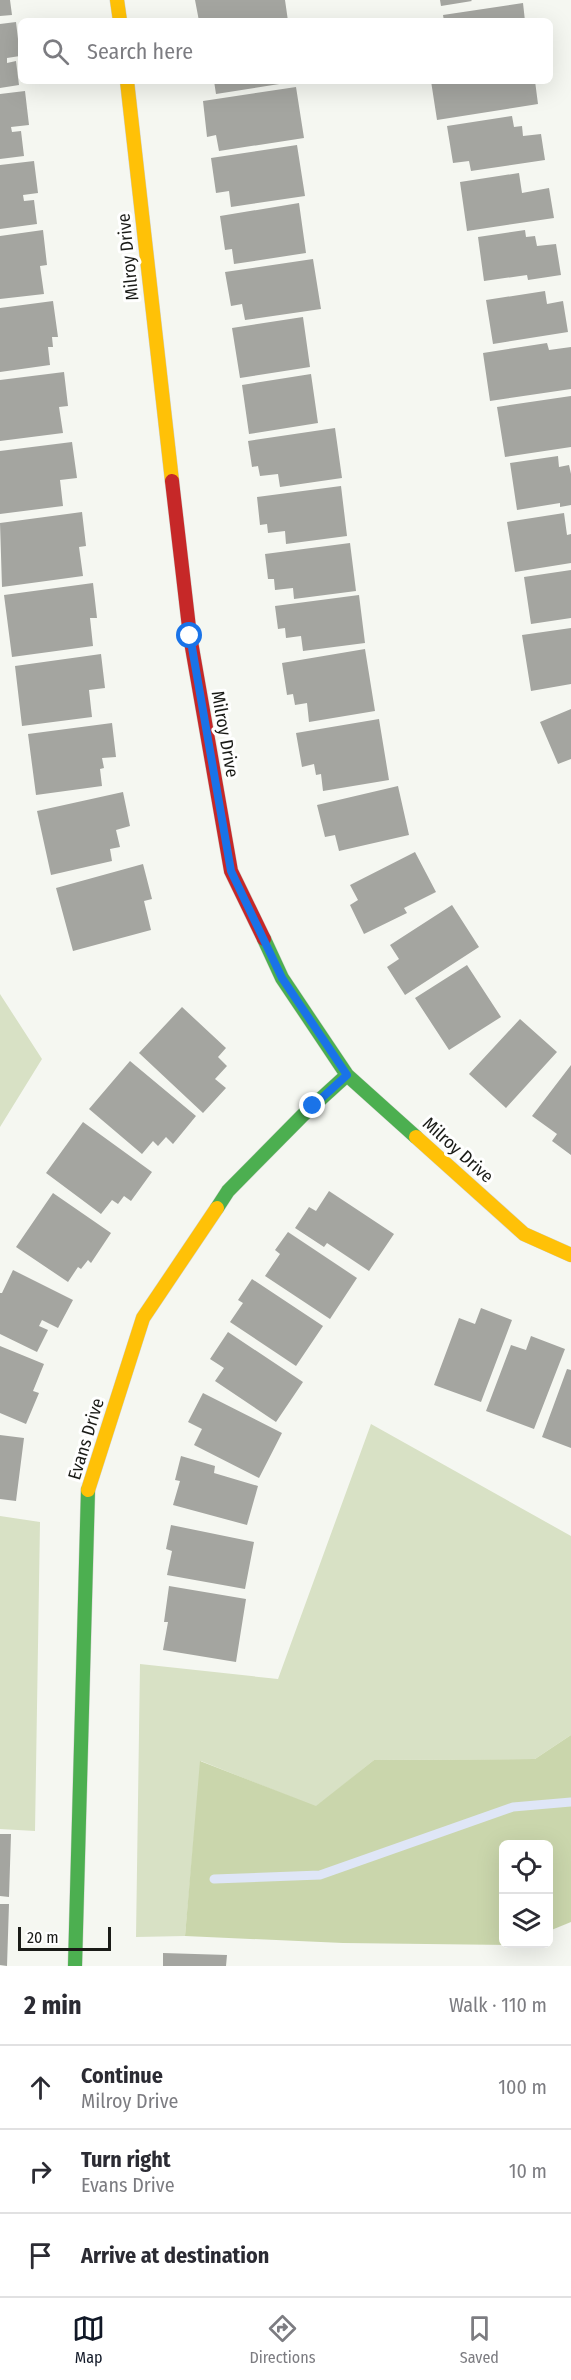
<!DOCTYPE html>
<meta charset="utf-8">
<style>
:root{--surface:#fff;--page:#f7f7f7;--text:#2b2b33;--muted:#7c7c81;--line:#e1e1e2;--accent:#111827}
body{margin:0;font-family:"Fira Sans Condensed",sans-serif;background:var(--page);color:var(--text)}
.controls{position:absolute;right:18px;bottom:18px;display:grid;overflow:hidden;border-radius:9px;box-shadow:0 6px 24px #0002}
.controls button{width:54px;height:54px;display:grid;place-items:center;padding:0;border:0;border-bottom:2px solid var(--line);background:var(--surface);color:var(--text);font:30px sans-serif}
.scale{position:absolute;left:18px;bottom:15px;width:93px;box-sizing:border-box;padding-left:6px;border:3px solid #1a1b17;border-top:0;font-size:16px;line-height:21px;white-space:nowrap;color:#1a1b17;-webkit-text-stroke:4px #fff;paint-order:stroke}
.stop{position:absolute;width:18px;height:18px;margin:-14px;border:4px solid #1a73e8;border-radius:50%;background:#fff}
.stop.end{background:#1a73e8;border-color:#fff;box-shadow:0 2px 6px #0008}
.list{margin:0;padding:0;list-style:none}
h2{display:flex;justify-content:space-between;align-items:center;height:78px;margin:0;padding:0 24px;font-size:26px}
h2 small{font-size:20px;font-weight:400;color:var(--muted)}
.list li{display:grid;grid-template-columns:39px 1fr auto;gap:18px;align-items:center;box-sizing:border-box;height:84px;padding:0 24px;border-top:2px solid var(--line)}
.list b{display:block;font-size:22px;white-space:nowrap}
.list p{margin:0;font-size:20px;white-space:nowrap;color:var(--muted)}
.list em{font-size:20px;font-style:normal;color:var(--muted)}
.icon{flex:none;width:33px;height:33px;fill:none;stroke:currentColor;stroke-width:2;stroke-linecap:round;stroke-linejoin:round}
.map{position:relative;flex:none;width:571px;height:1966px;overflow:hidden}
.search{position:absolute;background:var(--surface);box-shadow:0 6px 24px #0002;left:18px;right:18px;top:18px;height:66px;display:flex;align-items:center;gap:15px;box-sizing:border-box;padding:0 21px;border-radius:9px;color:var(--muted);font-size:22px}
.sheet{height:330px;background:var(--surface)}
nav{display:flex;justify-content:space-around;align-items:center;box-sizing:border-box;height:84px;border-top:2px solid var(--line);background:var(--surface);font-size:16px;color:var(--muted)}
nav a{display:grid;justify-items:center;gap:3px}
nav .on{color:var(--accent)}
.map>svg:first-child{display:block}
</style>
<div class="map">
<svg width="571" height="1966" viewBox="0 0 571 1966">
<rect width="100%" height="100%" fill="#f5f7f1"/>
<path fill="#d8e1c5" d="M 0,994 L 42,1059 L 0,1127 Z
M 371,1424 L 571,1536 L 571,1735 L 535,1759 L 374,1760 L 316,1807 L 201,1761 L 185,1936 L 136,1937 L 140,1664 L 278,1679 Z
M 0,1516 L 40,1522 L 35,1831 L 0,1829 Z"/>
<path fill="#cad6ac" d="M 571,1735 L 571,1922 L 549,1931 L 548,1844 L 504,1844 L 504,1944 L 515,1944 L 511,1945 L 343,1943 L 185,1936 L 200,1761 L 316,1806 L 374,1760 L 535,1759 Z"/>
<g fill="none" stroke-linecap="round" stroke-linejoin="round">
<path stroke="#dfe6f7" stroke-width="9" d="M 214,1879 L 320,1875 L 513,1807 L 571,1802"/>
</g>
<path fill="#a4a5a0" d="M 0,0 L 10,0 L 12,15 L 0,16 Z
M 195,0 L 285,0 L 288,21 L 199,21 Z
M 440,0 L 471,0 L 472,1 L 441,6 Z
M 523,3 L 525,21 L 444,21 L 443,15 Z
M 16,22 L 20,56 L 7,58 L 7,63 L 16,61 L 19,85 L 0,88 L 0,24 Z
M 214,81 L 291,81 L 292,82 L 216,94 Z
M 431,81 L 535,81 L 538,104 L 437,120 Z
M 296,87 L 304,138 L 219,151 L 216,135 L 207,137 L 203,101 Z
M 25,91 L 29,125 L 11,127 L 12,132 L 21,131 L 24,156 L 0,159 L 0,94 Z
M 512,116 L 514,127 L 522,126 L 523,136 L 541,134 L 545,160 L 471,171 L 469,161 L 453,163 L 447,126 Z
M 297,145 L 305,196 L 231,207 L 229,191 L 216,193 L 211,158 Z
M 34,161 L 38,193 L 23,195 L 24,201 L 34,200 L 37,224 L 0,229 L 0,165 Z
M 519,173 L 522,193 L 549,188 L 554,218 L 467,231 L 460,182 Z
M 299,203 L 306,253 L 234,264 L 232,249 L 225,250 L 220,216 Z
M 43,230 L 47,265 L 40,266 L 44,294 L 0,299 L 0,236 Z
M 525,230 L 526,237 L 535,236 L 537,246 L 556,244 L 561,275 L 528,280 L 527,275 L 484,281 L 478,237 Z
M 313,259 L 321,309 L 245,320 L 242,304 L 231,306 L 225,272 Z
M 545,291 L 547,304 L 563,301 L 568,332 L 493,344 L 486,300 Z
M 53,301 L 58,337 L 52,337 L 53,347 L 48,347 L 50,365 L 0,372 L 0,308 Z
M 303,317 L 310,367 L 240,378 L 232,328 Z
M 547,343 L 549,350 L 571,347 L 571,389 L 490,401 L 483,353 Z
M 64,372 L 68,406 L 59,407 L 63,433 L 0,441 L 0,380 Z
M 311,374 L 318,423 L 249,434 L 242,385 Z
M 571,396 L 571,447 L 505,457 L 497,407 Z
M 335,428 L 342,478 L 280,487 L 278,474 L 260,476 L 258,466 L 252,467 L 248,441 Z
M 72,442 L 77,478 L 60,480 L 63,506 L 0,514 L 0,451 Z
M 558,456 L 559,467 L 569,465 L 571,474 L 571,505 L 560,507 L 560,503 L 517,510 L 510,463 Z
M 341,486 L 347,536 L 286,544 L 285,531 L 268,533 L 267,524 L 260,525 L 257,497 Z
M 82,512 L 86,546 L 79,547 L 83,576 L 2,587 L 0,523 Z
M 564,513 L 567,535 L 571,534 L 571,563 L 515,572 L 507,522 Z
M 350,543 L 356,591 L 294,599 L 293,588 L 275,590 L 274,579 L 268,579 L 265,554 Z
M 571,570 L 571,618 L 531,624 L 524,577 Z
M 93,583 L 97,618 L 90,618 L 93,646 L 12,657 L 4,595 Z
M 359,595 L 365,643 L 303,651 L 301,636 L 286,638 L 285,628 L 278,629 L 275,606 Z
M 571,628 L 571,684 L 531,691 L 522,635 Z
M 365,649 L 375,711 L 309,722 L 307,703 L 295,705 L 293,694 L 287,695 L 282,663 Z
M 101,654 L 105,688 L 89,690 L 92,717 L 22,726 L 15,666 Z
M 571,709 L 571,759 L 558,764 L 540,722 Z
M 379,719 L 389,780 L 323,791 L 321,774 L 316,775 L 314,764 L 302,767 L 296,733 Z
M 112,723 L 116,757 L 102,758 L 104,768 L 100,769 L 102,786 L 36,795 L 28,734 Z
M 398,786 L 409,835 L 339,851 L 335,835 L 325,837 L 317,805 Z
M 123,792 L 130,826 L 116,830 L 120,847 L 110,849 L 112,861 L 51,875 L 37,811 Z
M 415,852 L 436,892 L 404,908 L 407,913 L 364,934 L 350,905 L 358,900 L 350,885 Z
M 143,864 L 152,899 L 144,901 L 151,930 L 73,951 L 56,888 Z
M 452,905 L 479,947 L 405,995 L 387,967 L 399,959 L 390,945 Z
M 467,965 L 501,1017 L 449,1050 L 415,998 Z
M 182,1007 L 226,1048 L 218,1057 L 227,1066 L 215,1079 L 226,1088 L 203,1113 L 139,1053 Z
M 520,1019 L 557,1052 L 506,1108 L 469,1074 Z
M 130,1061 L 196,1116 L 173,1144 L 166,1137 L 158,1146 L 153,1141 L 142,1154 L 89,1109 Z
M 571,1065 L 571,1155 L 552,1141 L 557,1134 L 532,1116 Z
M 83,1122 L 152,1172 L 131,1201 L 124,1196 L 118,1204 L 112,1200 L 101,1214 L 46,1173 Z
M 329,1191 L 394,1234 L 369,1271 L 327,1243 L 324,1247 L 295,1228 L 309,1207 L 316,1211 Z
M 53,1193 L 111,1233 L 91,1263 L 88,1260 L 81,1269 L 78,1267 L 68,1282 L 16,1247 Z
M 288,1232 L 357,1278 L 330,1319 L 265,1276 L 280,1254 L 275,1250 Z
M 13,1270 L 73,1300 L 58,1328 L 42,1320 L 39,1326 L 48,1330 L 37,1352 L 0,1334 L 0,1293 L 2,1293 Z
M 252,1279 L 323,1326 L 296,1366 L 230,1322 L 243,1303 L 238,1300 Z
M 481,1308 L 512,1320 L 481,1402 L 434,1385 L 459,1318 L 475,1324 Z
M 228,1332 L 303,1382 L 276,1422 L 215,1381 L 224,1368 L 210,1359 Z
M 531,1336 L 565,1349 L 534,1429 L 486,1411 L 511,1345 L 526,1350 Z
M 0,1346 L 44,1364 L 33,1391 L 39,1393 L 26,1424 L 0,1413 Z
M 567,1369 L 571,1370 L 571,1448 L 542,1437 Z
M 203,1393 L 282,1433 L 259,1478 L 194,1445 L 202,1429 L 188,1422 Z
M 0,1435 L 24,1438 L 16,1501 L 0,1499 Z
M 181,1456 L 215,1466 L 214,1473 L 258,1486 L 247,1525 L 173,1505 L 180,1481 L 175,1480 Z
M 171,1525 L 254,1542 L 245,1589 L 167,1575 L 172,1551 L 166,1549 Z
M 169,1586 L 246,1599 L 236,1662 L 163,1650 L 168,1622 L 164,1622 Z
M 0,1834 L 11,1834 L 9,1897 L 0,1896 Z
M 0,1904 L 9,1904 L 7,1966 L 0,1965 Z
M 163,1953 L 227,1955 L 226,1966 L 163,1966 Z"/>
<g fill="none" stroke-linecap="round" stroke-linejoin="round">
<defs>
<path id="fast" d="M 264,939 L 282,978 L 347,1075 L 416,1137
M 217,1208 L 228,1191 L 303,1115 L 347,1075
M 75,1966 L 88,1490"/>
<path id="slow" d="M 117,0 L 120,21
M 127,81 L 172,481
M 416,1137 L 524,1234 L 571,1255
M 88,1490 L 143,1318 L 217,1208"/>
<path id="jam" d="M 172,481 L 190,636 L 231,871 L 264,939"/>
</defs>
<use href="#fast" stroke="#d0d2cd" stroke-width="15"/>
<use href="#slow" stroke="#d0d2cd" stroke-width="15"/>
<use href="#jam" stroke="#d0d2cd" stroke-width="15"/>
<use href="#fast" stroke="#4caf50" stroke-width="14"/>
<use href="#slow" stroke="#ffc107" stroke-width="14"/>
<use href="#jam" stroke="#c62828" stroke-width="14"/>
</g>
<g fill="none" stroke-linecap="round" stroke-linejoin="round">
<path stroke="#1a73e8" stroke-width="8" d="M 190,636 L 231,871 L 282,978 L 347,1075 L 313,1106"/>
</g>
<g text-anchor="middle" dominant-baseline="central" stroke-width="6" stroke-linejoin="round" paint-order="stroke">
<g font-size="18" fill="#1a1b17" stroke="#fff">
<text transform="translate(128 257) rotate(-96)">Milroy Drive</text>
<text transform="translate(225 734) rotate(80)">Milroy Drive</text>
<text transform="translate(458 1150) rotate(42)">Milroy Drive</text>
<text transform="translate(86 1439) rotate(-73)">Evans Drive</text>
</g>
</g>
</svg>
<div class="controls">
<button><svg class="icon" aria-label="locate" viewBox="0 0 24 24"><circle cx="12" cy="12" r="6"/><path d="M12 2v4M12 18v4M2 12h4M18 12h4"/></svg></button>
<button><svg class="icon" aria-label="layers" viewBox="0 0 24 24"><path d="M12 4l9 5-9 5-9-5zM3 14l9 5 9-5"/></svg></button>
</div>
<div class="scale">20 m</div>
<div class="stop" style="left:190px;top:636px"></div>
<div class="stop end" style="left:313px;top:1106px"></div>
<div class="search"><svg class="icon" aria-label="search" viewBox="0 0 24 24"><circle cx="10" cy="10" r="6"/><path d="M15 15l6 6"/></svg>Search here</div>
</div>
<section class="sheet">
<h2>2 min<small>Walk · 110 m</small></h2>
<ul class="list">
<li><svg class="icon" aria-label="ahead" viewBox="0 0 24 24"><path d="M12 20V5M6 11l6-6 6 6"/></svg><div><b>Continue</b><p>Milroy Drive</p></div><em>100 m</em></li>
<li><svg class="icon" aria-label="right" viewBox="0 0 24 24"><path d="M7 20v-9h11M14 6l5 5-5 5"/></svg><div><b>Turn right</b><p>Evans Drive</p></div><em>10 m</em></li>
<li><svg class="icon" aria-label="arrive" viewBox="0 0 24 24"><path d="M6 21V4h12l-3 4 3 4H6"/></svg><div><b>Arrive at destination</b></div></li>
</ul>
</section>
<nav>
<a class="on"><svg class="icon" aria-label="map" viewBox="0 0 24 24"><path d="M3 6l6-2 6 2 6-2v14l-6 2-6-2-6 2zM9 4v14M15 6v14"/></svg>Map</a>
<a><svg class="icon" aria-label="directions" viewBox="0 0 24 24"><path d="M12 3l9 9-9 9-9-9zM9 14v-3h6M13 9l2 2-2 2"/></svg>Directions</a>
<a><svg class="icon" aria-label="saved" viewBox="0 0 24 24"><path d="M7 4h10v16l-5-4-5 4z"/></svg>Saved</a>
</nav>
